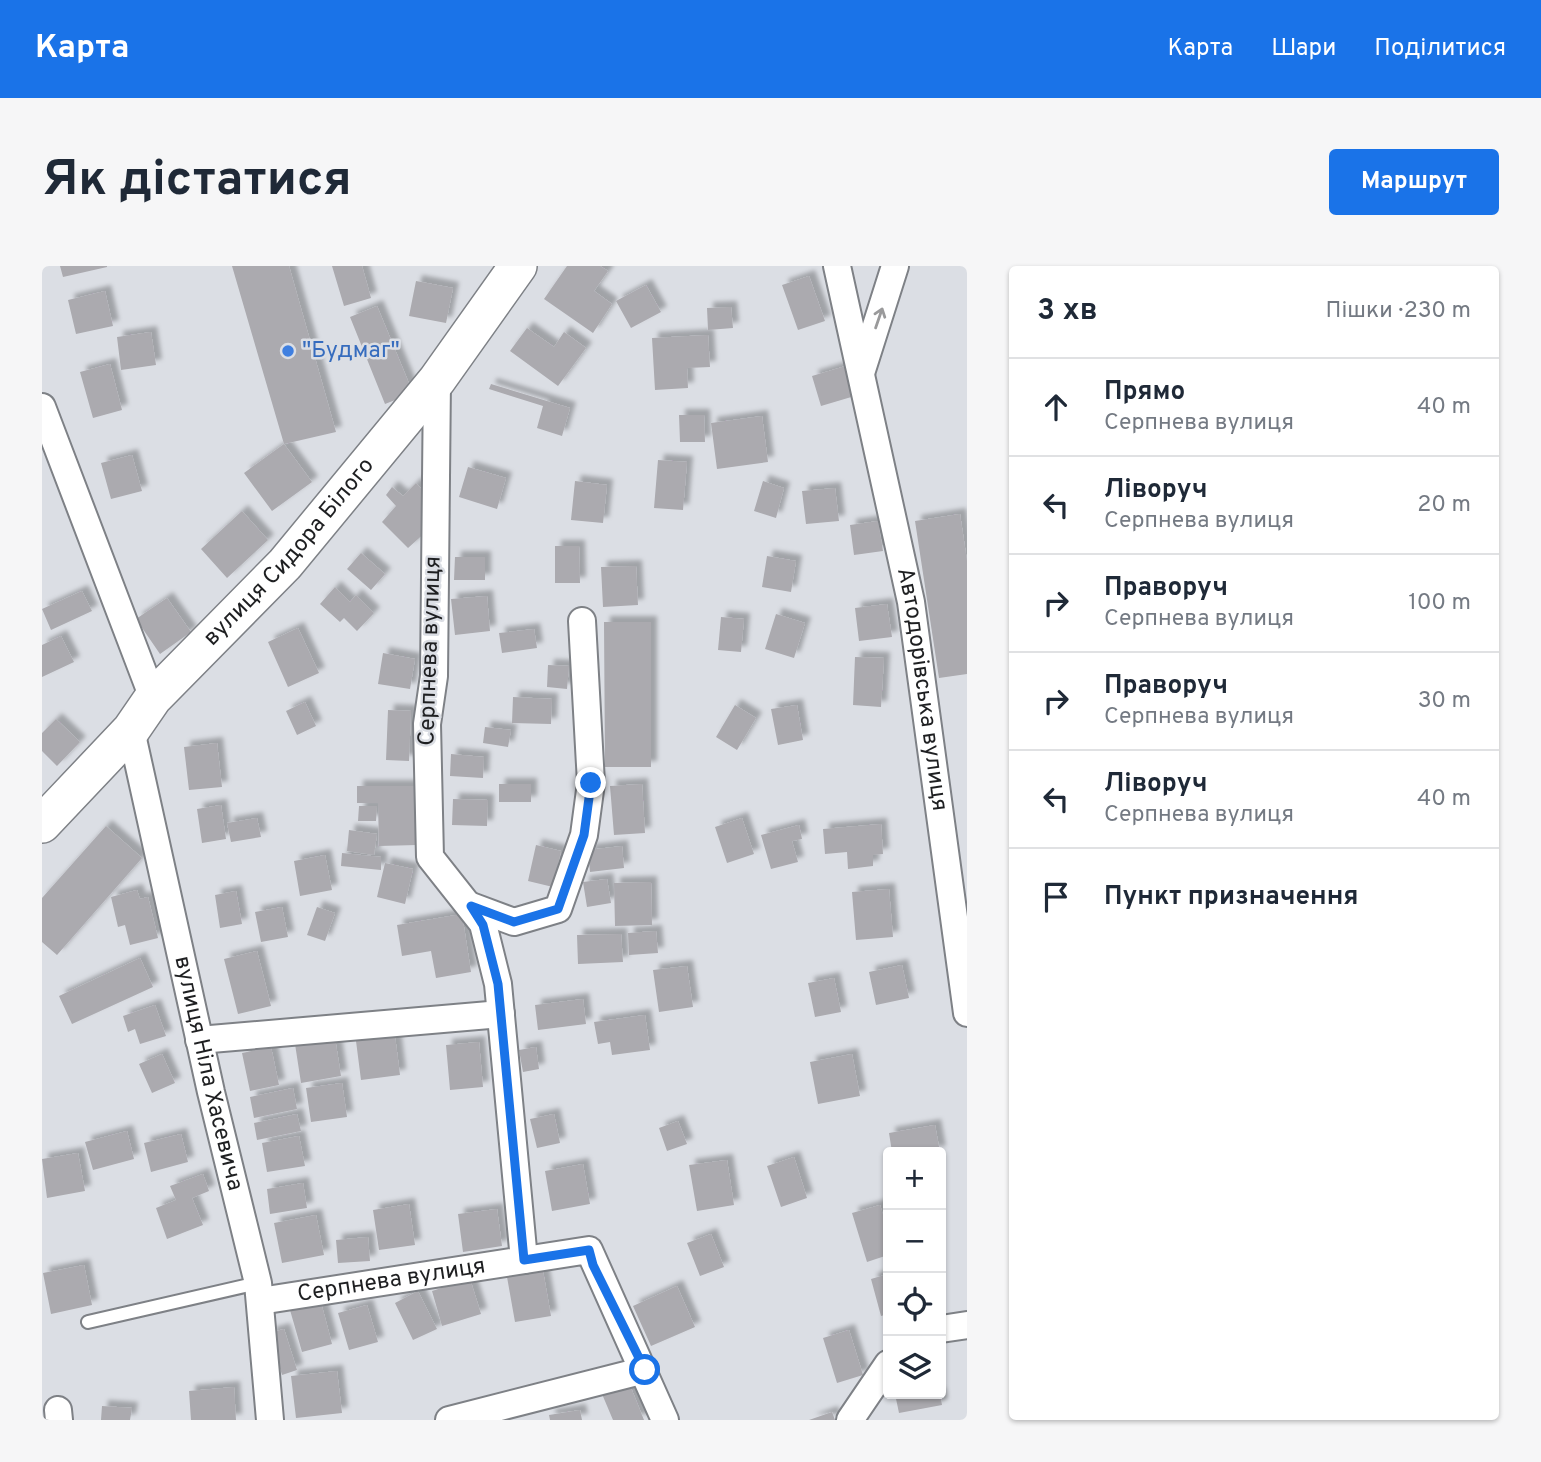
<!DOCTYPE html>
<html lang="uk">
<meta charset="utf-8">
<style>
:root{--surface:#fff;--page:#f6f6f7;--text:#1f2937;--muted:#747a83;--line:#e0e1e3;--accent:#1a73e8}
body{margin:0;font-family:Overpass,sans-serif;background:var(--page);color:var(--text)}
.controls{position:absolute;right:21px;bottom:21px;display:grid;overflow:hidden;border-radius:7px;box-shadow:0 2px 5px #0004}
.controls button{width:63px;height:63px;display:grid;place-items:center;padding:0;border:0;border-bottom:2px solid var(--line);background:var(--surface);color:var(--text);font:35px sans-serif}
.stop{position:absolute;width:21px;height:21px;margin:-16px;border:5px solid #1a73e8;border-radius:50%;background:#fff}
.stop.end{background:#1a73e8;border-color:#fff;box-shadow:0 2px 7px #0008}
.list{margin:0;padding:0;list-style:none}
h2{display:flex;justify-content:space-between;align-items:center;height:91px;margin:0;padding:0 28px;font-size:30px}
h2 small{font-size:23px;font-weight:400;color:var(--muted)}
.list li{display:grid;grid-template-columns:46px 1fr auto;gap:21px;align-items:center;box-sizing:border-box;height:98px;padding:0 28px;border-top:2px solid var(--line)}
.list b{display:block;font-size:26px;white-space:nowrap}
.list p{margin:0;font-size:23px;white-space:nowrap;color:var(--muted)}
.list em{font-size:23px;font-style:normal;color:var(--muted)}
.icon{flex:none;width:38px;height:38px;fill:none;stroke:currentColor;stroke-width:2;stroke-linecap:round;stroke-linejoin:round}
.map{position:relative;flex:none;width:925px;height:1154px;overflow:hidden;border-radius:7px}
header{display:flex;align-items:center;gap:42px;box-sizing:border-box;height:98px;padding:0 35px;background:var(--accent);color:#fff}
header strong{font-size:33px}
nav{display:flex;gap:38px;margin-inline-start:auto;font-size:24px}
.intro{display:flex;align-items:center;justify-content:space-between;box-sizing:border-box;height:168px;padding:0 42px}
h1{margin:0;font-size:49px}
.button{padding:18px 32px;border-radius:7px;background:var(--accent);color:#fff;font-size:24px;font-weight:700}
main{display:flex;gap:42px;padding:0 42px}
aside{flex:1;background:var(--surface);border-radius:7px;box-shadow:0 2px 5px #0004}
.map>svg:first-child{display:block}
</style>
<header>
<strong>Карта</strong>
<nav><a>Карта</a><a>Шари</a><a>Поділитися</a></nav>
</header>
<div class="intro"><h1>Як дістатися</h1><a class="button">Маршрут</a></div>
<main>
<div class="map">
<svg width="925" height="1154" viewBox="0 0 925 1154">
<defs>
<filter id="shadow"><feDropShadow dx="6" dy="-6" stdDeviation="2" flood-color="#0004"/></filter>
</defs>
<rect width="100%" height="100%" fill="#dbdee4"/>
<path fill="#abaaaf" filter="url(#shadow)" d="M 18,0 L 65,0 L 65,1 L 21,11 Z
M 190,0 L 247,0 L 294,166 L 242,178 Z
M 290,0 L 320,0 L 329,32 L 302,40 Z
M 525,0 L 558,0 L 566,5 L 552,25 L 570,38 L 551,67 L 502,33 Z
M 767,10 L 783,55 L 756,64 L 740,19 Z
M 374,15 L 411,22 L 404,57 L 367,50 Z
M 604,19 L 619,46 L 589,62 L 574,35 Z
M 63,25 L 71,60 L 34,68 L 26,34 Z
M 335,40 L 371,127 L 343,138 L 308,51 Z
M 689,41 L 691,62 L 666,64 L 665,42 Z
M 485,62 L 512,81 L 522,66 L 544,82 L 516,120 L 468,85 Z
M 109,66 L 114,99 L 79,104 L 75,71 Z
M 666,69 L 668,101 L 645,102 L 646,122 L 613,124 L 610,72 Z
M 68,98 L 80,144 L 51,152 L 38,106 Z
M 807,99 L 816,129 L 779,140 L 770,110 Z
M 449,118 L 528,142 L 520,170 L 495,162 L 501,140 L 447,123 Z
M 637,149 L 662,149 L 663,176 L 638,176 Z
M 720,150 L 726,196 L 675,203 L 669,157 Z
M 242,178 L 270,216 L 230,245 L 202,207 Z
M 90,189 L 100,225 L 69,233 L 59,197 Z
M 616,194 L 645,196 L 641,244 L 612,242 Z
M 426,201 L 464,212 L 455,243 L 417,231 Z
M 533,215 L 565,219 L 561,257 L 529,254 Z
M 721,215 L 742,222 L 734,252 L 712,245 Z
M 374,217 L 389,233 L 386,264 L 366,282 L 340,256 L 354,240 L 344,229 L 350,221 L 361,230 Z
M 793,222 L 797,255 L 764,258 L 760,225 Z
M 200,245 L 226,274 L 185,312 L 159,283 Z
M 918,248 L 925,295 L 925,408 L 897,412 L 873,255 Z
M 836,255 L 841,285 L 812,289 L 808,259 Z
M 513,280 L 537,280 L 538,317 L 513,317 Z
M 319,287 L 343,308 L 329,324 L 305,303 Z
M 725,290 L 754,295 L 749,326 L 720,321 Z
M 413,291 L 443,291 L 443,314 L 412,314 Z
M 594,300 L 596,339 L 561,341 L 559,301 Z
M 293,321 L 308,336 L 314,329 L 332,347 L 315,365 L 302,352 L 298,356 L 278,338 Z
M 40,325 L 50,345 L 9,364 L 0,343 Z
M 445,330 L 448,365 L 413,369 L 409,333 Z
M 125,332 L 149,366 L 118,388 L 94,353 Z
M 845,338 L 850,371 L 817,375 L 813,342 Z
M 734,348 L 763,357 L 752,392 L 723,383 Z
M 679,351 L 702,353 L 699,386 L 676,384 Z
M 562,356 L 609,356 L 609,501 L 563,501 Z
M 256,362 L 277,407 L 246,421 L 226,376 Z
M 492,363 L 495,382 L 460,387 L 457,367 Z
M 19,370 L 32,396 L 0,411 L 0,379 Z
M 341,387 L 373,393 L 368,423 L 336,418 Z
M 813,391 L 842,392 L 839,441 L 811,439 Z
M 506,399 L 527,400 L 525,423 L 505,421 Z
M 471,431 L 510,433 L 509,458 L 470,457 Z
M 263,436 L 274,460 L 255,469 L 244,445 Z
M 693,439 L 714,452 L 695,484 L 674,471 Z
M 755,439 L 761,474 L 736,479 L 729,443 Z
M 346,444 L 369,445 L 367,495 L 344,494 Z
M 14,453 L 38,476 L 15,500 L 0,485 L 0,467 Z
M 443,461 L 469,464 L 466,481 L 441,477 Z
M 175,477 L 180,521 L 147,524 L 142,481 Z
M 409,488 L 442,491 L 441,512 L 408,510 Z
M 457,518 L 489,518 L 489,536 L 457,536 Z
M 600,518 L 603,567 L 572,569 L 568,520 Z
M 315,520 L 374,520 L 375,579 L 337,580 L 336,537 L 315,537 Z
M 411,533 L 446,534 L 445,560 L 410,559 Z
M 179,539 L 184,573 L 160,577 L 155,543 Z
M 317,540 L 335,540 L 334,555 L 316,555 Z
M 215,552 L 219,571 L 189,576 L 185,557 Z
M 700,552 L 712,588 L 685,597 L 673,561 Z
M 839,558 L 841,588 L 831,589 L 831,600 L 806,603 L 805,586 L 783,588 L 781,563 Z
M 757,559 L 760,573 L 750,575 L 756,596 L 729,603 L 719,569 Z
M 64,560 L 100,592 L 15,689 L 0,676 L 0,632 Z
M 307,564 L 335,568 L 332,589 L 305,585 Z
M 494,579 L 519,585 L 511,621 L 486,615 Z
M 580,580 L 582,602 L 548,606 L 546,584 Z
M 300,587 L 339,591 L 339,604 L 299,600 Z
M 283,589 L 290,624 L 258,630 L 252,595 Z
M 343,597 L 371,603 L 363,638 L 335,631 Z
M 565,613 L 569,637 L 545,641 L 541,616 Z
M 609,616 L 610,659 L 573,660 L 572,617 Z
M 847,623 L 851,671 L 814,674 L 810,626 Z
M 95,624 L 98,633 L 106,631 L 116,672 L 88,679 L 83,659 L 76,661 L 69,631 Z
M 194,625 L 200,658 L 178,662 L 173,629 Z
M 240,641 L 246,671 L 219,676 L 213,646 Z
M 275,641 L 293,647 L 283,675 L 265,669 Z
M 420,648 L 429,706 L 394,712 L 389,685 L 360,690 L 355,659 Z
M 614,665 L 616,687 L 587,689 L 586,667 Z
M 579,668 L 581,696 L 536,698 L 535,669 Z
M 215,685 L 229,740 L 196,748 L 182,693 Z
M 98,692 L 111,721 L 30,758 L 17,730 Z
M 860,699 L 867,732 L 834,739 L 827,706 Z
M 645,700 L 651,741 L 617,746 L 611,704 Z
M 792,712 L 799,746 L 773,751 L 766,717 Z
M 541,733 L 544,758 L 496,764 L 493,739 Z
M 113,739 L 124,770 L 98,778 L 93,763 L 86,766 L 81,750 Z
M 603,749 L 608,784 L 570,789 L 568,776 L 556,778 L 552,756 Z
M 353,770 L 358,809 L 319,814 L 314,775 Z
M 293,772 L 299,810 L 259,817 L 253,778 Z
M 437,776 L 441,821 L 408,824 L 404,779 Z
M 229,781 L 237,819 L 208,825 L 200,787 Z
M 494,781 L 497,803 L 481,806 L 477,784 Z
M 120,788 L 133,817 L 110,827 L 97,798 Z
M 810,788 L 818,830 L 776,838 L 768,796 Z
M 300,817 L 305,851 L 269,856 L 264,822 Z
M 251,822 L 255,843 L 212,852 L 208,831 Z
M 255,848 L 259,865 L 215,874 L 212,857 Z
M 512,848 L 518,877 L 495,882 L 488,853 Z
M 636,855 L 645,878 L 625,885 L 617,862 Z
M 893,859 L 898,886 L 850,886 L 847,867 Z
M 85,865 L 92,893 L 51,904 L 43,876 Z
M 139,868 L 146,896 L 109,906 L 102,877 Z
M 257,870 L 263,900 L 225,906 L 220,877 Z
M 36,887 L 43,925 L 5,932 L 0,893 Z
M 752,891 L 765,932 L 739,941 L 725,900 Z
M 685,894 L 692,939 L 655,945 L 647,899 Z
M 541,898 L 548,938 L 510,945 L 503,905 Z
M 161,908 L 167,925 L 150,932 L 161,959 L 125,973 L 114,942 L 134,934 L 128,920 Z
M 261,917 L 265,942 L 228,948 L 225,923 Z
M 367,938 L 373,979 L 337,984 L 331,944 Z
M 838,939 L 846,965 L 846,989 L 825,996 L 810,947 Z
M 455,943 L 460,980 L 421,986 L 416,948 Z
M 274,949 L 282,989 L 240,997 L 232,957 Z
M 669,968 L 682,1001 L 658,1010 L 645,977 Z
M 326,971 L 328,995 L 296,997 L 294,974 Z
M 42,999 L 50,1039 L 9,1048 L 1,1007 Z
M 501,1005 L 509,1050 L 473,1056 L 465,1011 Z
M 846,1008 L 846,1048 L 839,1050 L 829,1013 Z
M 428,1013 L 439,1048 L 400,1060 L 390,1025 Z
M 635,1020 L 653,1061 L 609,1080 L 591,1040 Z
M 376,1025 L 395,1063 L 371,1074 L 353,1037 Z
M 277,1029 L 290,1078 L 260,1086 L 246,1037 Z
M 325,1039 L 336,1076 L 307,1084 L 296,1047 Z
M 242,1063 L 255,1104 L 240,1109 L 227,1067 Z
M 807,1064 L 821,1109 L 795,1117 L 781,1072 Z
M 295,1105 L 300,1147 L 254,1152 L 249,1110 Z
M 587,1117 L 602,1154 L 571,1154 L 560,1128 Z
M 192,1121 L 194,1154 L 149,1154 L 147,1125 Z
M 853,1128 L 898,1128 L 900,1139 L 857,1147 Z
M 60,1140 L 90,1142 L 88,1154 L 59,1154 Z
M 538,1144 L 540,1154 L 508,1154 L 507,1149 Z
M 790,1146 L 793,1154 L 767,1154 Z"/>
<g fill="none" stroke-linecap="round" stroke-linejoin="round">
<defs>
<path id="lane" d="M 46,1056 L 216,1017"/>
<g id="street">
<path id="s1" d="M 795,0 L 869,336 L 925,747"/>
<path d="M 820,104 L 853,0"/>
<path d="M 395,114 L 392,410 L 385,458 L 388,591 L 441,658 L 456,718 L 482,994"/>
<path d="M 0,141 L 111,432"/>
<path id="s2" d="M 89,464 L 169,826 L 216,1017 L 228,1154"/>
<path d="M 429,640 L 472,656 L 516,643 L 542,569 L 549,517 L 540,355"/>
<path d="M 157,774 L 459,748"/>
<path id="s3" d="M 218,1035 L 547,984 L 623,1154"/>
<path d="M 899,1063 L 925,1059"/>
<path d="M 16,1144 L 17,1154"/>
<path d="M 407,1154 L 603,1104"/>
<path d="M 808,1154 L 846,1098"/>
</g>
<g id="secondary">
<path id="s4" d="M 0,558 L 89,464 L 111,432 L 243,298 L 395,114 L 476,0"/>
</g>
</defs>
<use href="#lane" stroke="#7e8186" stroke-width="16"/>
<use href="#street" stroke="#7e8186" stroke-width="30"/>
<use href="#secondary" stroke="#7e8186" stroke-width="40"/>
<use href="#lane" stroke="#fff" stroke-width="12"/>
<use href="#street" stroke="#fff" stroke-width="26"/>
<use href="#secondary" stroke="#fff" stroke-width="37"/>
</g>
<defs><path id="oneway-shaft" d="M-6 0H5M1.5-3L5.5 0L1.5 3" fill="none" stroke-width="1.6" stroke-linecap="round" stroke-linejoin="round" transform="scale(1.75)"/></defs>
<use stroke="#9a9a9b" href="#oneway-shaft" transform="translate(837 52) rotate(-71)"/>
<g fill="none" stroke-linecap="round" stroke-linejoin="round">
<path stroke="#1a73e8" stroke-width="9" d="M 549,517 L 542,569 L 516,643 L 472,656 L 429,640 L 441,659 L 456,718 L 482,994 L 547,984 L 551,999 L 603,1104"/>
</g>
<circle fill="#3f7fe0" stroke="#dbdee4" stroke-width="2.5" cx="246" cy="85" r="7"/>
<g text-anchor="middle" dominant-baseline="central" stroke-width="5" stroke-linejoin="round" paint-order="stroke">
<g font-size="23" fill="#366cbe" stroke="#dbdee4" text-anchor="start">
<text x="260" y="85">"Будмаг"</text>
</g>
<g font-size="23" fill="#1e1f21" stroke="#dbdee4">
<text stroke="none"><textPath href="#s4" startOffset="368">вулиця Сидора Білого</textPath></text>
<text transform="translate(389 385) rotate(-88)">Серпнева вулиця</text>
<text stroke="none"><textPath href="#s1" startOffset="432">Автодорівська вулиця</textPath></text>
<text stroke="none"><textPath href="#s2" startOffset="352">вулиця Ніла Хасевича</textPath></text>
<text stroke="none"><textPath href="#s3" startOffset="133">Серпнева вулиця</textPath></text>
</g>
</g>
</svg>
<div class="controls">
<button>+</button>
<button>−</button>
<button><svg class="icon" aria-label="locate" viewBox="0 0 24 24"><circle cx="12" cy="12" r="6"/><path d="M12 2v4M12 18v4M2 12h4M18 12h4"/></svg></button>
<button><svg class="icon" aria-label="layers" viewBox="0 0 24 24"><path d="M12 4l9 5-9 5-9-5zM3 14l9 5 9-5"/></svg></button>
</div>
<div class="stop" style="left:603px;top:1104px"></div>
<div class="stop end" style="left:549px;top:517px"></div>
</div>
<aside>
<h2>3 хв<small>Пішки · 230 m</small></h2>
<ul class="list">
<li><svg class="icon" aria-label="ahead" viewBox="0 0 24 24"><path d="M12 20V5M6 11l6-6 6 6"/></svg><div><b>Прямо</b><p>Серпнева вулиця</p></div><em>40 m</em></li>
<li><svg class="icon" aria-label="left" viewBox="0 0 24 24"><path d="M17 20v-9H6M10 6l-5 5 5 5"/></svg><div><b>Ліворуч</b><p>Серпнева вулиця</p></div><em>20 m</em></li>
<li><svg class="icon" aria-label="right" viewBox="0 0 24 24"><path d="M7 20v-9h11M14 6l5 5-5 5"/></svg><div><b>Праворуч</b><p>Серпнева вулиця</p></div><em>100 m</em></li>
<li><svg class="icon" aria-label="right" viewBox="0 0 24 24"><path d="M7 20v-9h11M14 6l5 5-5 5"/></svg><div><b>Праворуч</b><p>Серпнева вулиця</p></div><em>30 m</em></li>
<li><svg class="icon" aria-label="left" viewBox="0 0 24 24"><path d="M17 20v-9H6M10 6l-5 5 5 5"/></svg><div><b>Ліворуч</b><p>Серпнева вулиця</p></div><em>40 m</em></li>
<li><svg class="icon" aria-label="arrive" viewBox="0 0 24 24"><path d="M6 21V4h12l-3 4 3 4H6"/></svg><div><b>Пункт призначення</b></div></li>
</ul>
</aside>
</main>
